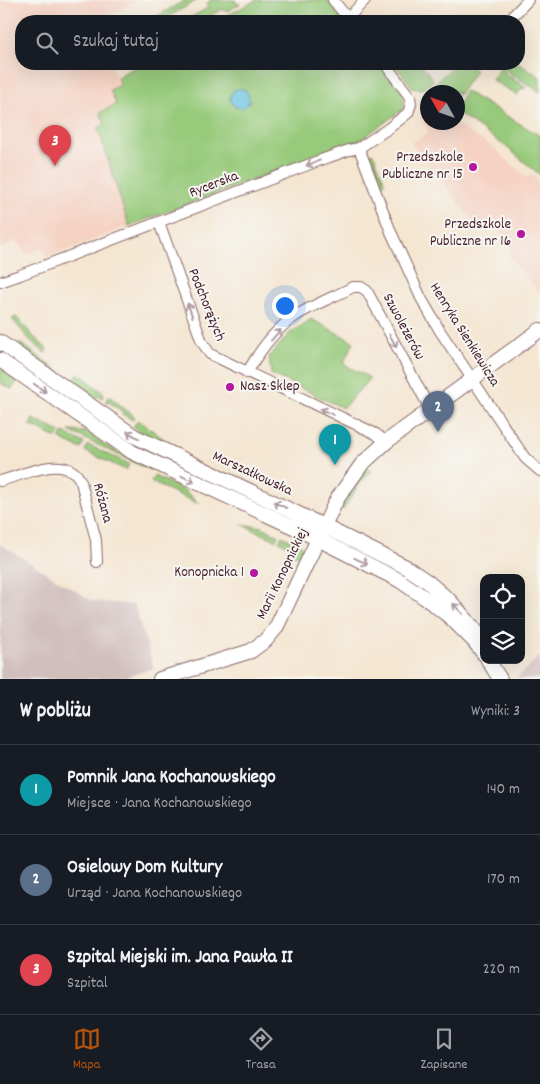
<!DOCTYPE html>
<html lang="pl">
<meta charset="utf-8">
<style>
:root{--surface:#171b24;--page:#20242c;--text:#f1f3f6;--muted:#9ea1a6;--line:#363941;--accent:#b45309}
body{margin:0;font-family:Dekko,sans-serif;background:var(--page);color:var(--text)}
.controls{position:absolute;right:15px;bottom:15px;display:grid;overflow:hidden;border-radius:10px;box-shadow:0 5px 20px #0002}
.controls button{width:45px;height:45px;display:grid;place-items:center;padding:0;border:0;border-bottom:1px solid var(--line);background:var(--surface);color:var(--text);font:25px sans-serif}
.compass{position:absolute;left:420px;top:85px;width:45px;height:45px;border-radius:50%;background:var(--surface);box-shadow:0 5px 20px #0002;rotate:310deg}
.you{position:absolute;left:284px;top:305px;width:18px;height:18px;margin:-12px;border:4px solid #fff;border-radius:50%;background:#1a73e8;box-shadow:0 0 0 8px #1a73e833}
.badge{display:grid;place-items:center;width:32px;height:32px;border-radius:50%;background:var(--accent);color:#fff;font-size:16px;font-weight:700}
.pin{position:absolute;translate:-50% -41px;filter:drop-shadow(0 1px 2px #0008)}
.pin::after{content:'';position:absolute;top:26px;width:18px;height:15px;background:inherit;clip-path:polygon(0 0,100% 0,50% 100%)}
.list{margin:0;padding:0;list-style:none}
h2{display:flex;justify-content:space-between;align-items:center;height:65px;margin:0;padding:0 20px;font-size:21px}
h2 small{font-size:16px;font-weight:400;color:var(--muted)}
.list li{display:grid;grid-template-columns:32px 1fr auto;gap:15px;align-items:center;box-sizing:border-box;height:90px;padding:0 20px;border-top:1px solid var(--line)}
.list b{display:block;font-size:19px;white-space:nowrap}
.list p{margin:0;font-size:16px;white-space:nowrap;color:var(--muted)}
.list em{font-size:16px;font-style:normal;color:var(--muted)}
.icon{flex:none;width:28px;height:28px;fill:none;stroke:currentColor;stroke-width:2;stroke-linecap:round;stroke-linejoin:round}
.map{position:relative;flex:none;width:540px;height:679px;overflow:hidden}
.search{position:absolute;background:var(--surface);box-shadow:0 5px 20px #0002;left:15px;right:15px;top:15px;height:55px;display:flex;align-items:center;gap:12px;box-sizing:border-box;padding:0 18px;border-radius:20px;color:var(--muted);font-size:19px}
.sheet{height:335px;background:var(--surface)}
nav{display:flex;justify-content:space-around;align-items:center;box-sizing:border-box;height:70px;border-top:1px solid var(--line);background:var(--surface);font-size:14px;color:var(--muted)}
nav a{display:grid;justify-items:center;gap:2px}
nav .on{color:var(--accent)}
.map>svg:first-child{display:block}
</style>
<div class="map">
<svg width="540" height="679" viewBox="0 0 540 679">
<rect width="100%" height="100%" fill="#f6f6f2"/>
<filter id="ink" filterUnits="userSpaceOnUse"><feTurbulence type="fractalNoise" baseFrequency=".02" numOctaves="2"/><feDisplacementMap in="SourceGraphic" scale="10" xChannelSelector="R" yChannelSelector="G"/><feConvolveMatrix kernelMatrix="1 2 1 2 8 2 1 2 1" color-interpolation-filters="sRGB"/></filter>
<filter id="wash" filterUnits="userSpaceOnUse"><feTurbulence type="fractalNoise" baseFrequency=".0096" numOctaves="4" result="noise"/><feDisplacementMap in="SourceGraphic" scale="20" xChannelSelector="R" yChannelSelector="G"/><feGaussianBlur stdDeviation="1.12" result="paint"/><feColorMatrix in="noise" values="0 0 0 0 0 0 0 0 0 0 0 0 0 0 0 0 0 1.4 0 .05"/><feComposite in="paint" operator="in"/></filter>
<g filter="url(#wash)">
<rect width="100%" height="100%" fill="#f4e6d1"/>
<path fill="#f5d2c2" d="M 0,0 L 137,0 L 99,21 L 21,21 L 21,64 L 110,64 L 120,85 L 116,105 L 105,124 L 98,128 L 129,226 L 47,258 L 42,248 L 26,255 L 17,240 L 0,249 Z
M 427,114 L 428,122 L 455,123 L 494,148 L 527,178 L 532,174 L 540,182 L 540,293 L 508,255 L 512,250 L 497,229 L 485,228 L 480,223 L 476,225 L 411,143 L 429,132 L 420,116 Z"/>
<path fill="#d1bfbd" d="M 0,544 L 92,601 L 134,605 L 154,668 L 120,679 L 0,679 Z
M 540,656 L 540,679 L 516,679 L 531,664 Z"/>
<path fill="#98ca7b" stroke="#717453" d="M 186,0 L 198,0 L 160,21 L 148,21 Z
M 210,0 L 236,0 L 235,2 L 240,4 L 227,11 L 220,9 L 219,12 L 216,11 L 215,14 L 212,13 L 211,16 L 209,15 L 208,18 L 205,17 L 201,21 L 184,21 L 208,8 L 207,4 Z
M 256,0 L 327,0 L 344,21 L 217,21 Z
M 519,63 L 540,77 L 540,92 L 508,72 L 505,64 Z
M 140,64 L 378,64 C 388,75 411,95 402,110 L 360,140 L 349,145 L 271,173 L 129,226 L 98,128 L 105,124 L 100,113 L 116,104 L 110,90 L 120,85 L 117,77 Z
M 394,64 L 420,64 L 434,80 L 423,89 L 413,88 Z
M 457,64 L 468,64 L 475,71 L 458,96 L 458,92 L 429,92 L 439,79 Z
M 502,64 L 506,74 L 526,88 L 521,89 L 517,95 L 492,80 Z
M 465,91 L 540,136 L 540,175 L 508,148 L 458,113 L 458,106 Z
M 371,153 L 374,155 L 385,183 L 378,188 L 374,176 L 378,172 L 373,158 L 369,161 L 368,157 Z
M 16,317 L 32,335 L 47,349 L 45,353 L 29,339 L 12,319 Z
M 311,319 L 354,342 L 343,364 L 370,378 L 343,408 L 271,374 L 269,357 L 289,334 Z
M 20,344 L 22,344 L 70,380 L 70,384 L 16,347 Z
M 0,348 L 158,454 L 156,459 L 134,448 L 0,354 Z
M 0,367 L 17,382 L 12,389 L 0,383 Z
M 78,373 L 104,393 L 102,398 L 97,396 L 94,399 L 77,390 L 76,378 Z
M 109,396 L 134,416 L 133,420 L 122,414 L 123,412 L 108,401 L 105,402 Z
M 33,419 L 60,432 L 57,438 L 30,425 Z
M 138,420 L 164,439 L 162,446 L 133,427 Z
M 69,431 L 86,432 L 110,448 L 152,467 L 150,470 Z
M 63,433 L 84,443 L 81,449 L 60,439 Z
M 88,445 L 129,464 L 126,470 L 85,451 Z
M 366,467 L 371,471 L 359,485 L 343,510 L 338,507 Z
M 154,476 L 184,490 L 199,504 L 151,482 Z
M 241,524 L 262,527 L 278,535 L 276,540 Z
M 282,536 L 302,546 L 303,549 L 301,557 L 292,553 L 293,549 L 279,541 Z"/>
<path fill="#63c3e1" stroke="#567186" d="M 237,89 L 244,89 L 249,95 L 248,97 L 250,99 C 245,112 241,106 235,107 L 230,100 L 231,93 L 234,92 L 234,90 Z"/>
</g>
<g filter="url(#ink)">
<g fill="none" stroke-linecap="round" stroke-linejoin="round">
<defs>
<path id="street" d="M 333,0 L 350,21
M 348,18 L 365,0
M 508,21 L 528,0
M 359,148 L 391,232 L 421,298 L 440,331 L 525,458 L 540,471
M 159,222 L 202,342 L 210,354 L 376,434 L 386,442
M 0,282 L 20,275 L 318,161 L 349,150 L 359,148 L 389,128 L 408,113 L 411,104 L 410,97 L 385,64
M 247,373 C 258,353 275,330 294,317 C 312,305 334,297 353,287 L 361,287 L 367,291 L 430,409
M 0,481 C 22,476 68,451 81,482 L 96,540 L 97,562"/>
<path id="secondary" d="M 0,342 L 134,436 L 309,519 L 406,567 L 428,582 L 450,601 L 484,640
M 0,360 L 132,452 L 302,531 L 399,580 L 428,600 L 450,617 L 473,640 L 484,654
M 488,660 L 500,679
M 160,679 L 251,651 L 266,640 L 276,628 L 337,499 L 362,464 L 386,442 L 540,330"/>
</defs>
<use href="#street" stroke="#866565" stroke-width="12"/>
<use href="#secondary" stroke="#866565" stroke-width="16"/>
<use href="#street" stroke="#fff" stroke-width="10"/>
<use href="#secondary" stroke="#fff" stroke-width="14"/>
</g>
<defs><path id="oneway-shaft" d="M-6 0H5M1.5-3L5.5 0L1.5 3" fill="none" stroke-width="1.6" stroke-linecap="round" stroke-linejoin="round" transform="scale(1.25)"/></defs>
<g stroke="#ae9aa0">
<use href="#oneway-shaft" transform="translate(313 163) rotate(159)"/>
<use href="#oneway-shaft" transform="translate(190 310) rotate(-110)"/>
<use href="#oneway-shaft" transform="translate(276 335) rotate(-48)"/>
<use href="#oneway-shaft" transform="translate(393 341) rotate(62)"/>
<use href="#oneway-shaft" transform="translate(40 388) rotate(35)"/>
<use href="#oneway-shaft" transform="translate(327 412) rotate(-155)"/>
<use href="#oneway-shaft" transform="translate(133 435) rotate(-149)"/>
<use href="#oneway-shaft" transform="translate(188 479) rotate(25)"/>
<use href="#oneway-shaft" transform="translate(280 505) rotate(-155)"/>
<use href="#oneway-shaft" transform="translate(361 561) rotate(25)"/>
<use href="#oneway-shaft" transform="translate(458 609) rotate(-134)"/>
</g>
</g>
<g fill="#b5179e" stroke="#f6f6f2" stroke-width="2">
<circle cx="473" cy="167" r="5"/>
<circle cx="521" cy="234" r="5"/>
<circle cx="230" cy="387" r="5"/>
<circle cx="254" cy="573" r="5"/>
</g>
<g text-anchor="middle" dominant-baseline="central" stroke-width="4" stroke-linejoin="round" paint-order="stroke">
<g font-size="15" fill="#4a1f2b" stroke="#f6f6f2" text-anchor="end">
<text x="463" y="158">Przedszkole<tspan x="463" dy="17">Publiczne nr 15</tspan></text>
<text x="511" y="225">Przedszkole<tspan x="511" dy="17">Publiczne nr 16</tspan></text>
<text x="240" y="387" text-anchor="start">Nasz Sklep</text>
<text x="244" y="573">Konopnicka 1</text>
</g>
<g font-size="15" fill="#4a1f2b" stroke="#f6f6f2">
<text transform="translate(214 185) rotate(-21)">Rycerska</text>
<text transform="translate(206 305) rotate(68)">Podchorążych</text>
<text transform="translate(403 327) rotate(62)">Szwoleżerów</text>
<text transform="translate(464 335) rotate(58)">Henryka Sienkiewicza</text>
<text transform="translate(252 474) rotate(25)">Marszałkowska</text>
<text transform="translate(102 503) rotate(75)">Różana</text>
<text transform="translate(283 574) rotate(-64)">Marii Konopnickiej</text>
</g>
</g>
</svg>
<div class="controls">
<button><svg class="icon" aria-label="locate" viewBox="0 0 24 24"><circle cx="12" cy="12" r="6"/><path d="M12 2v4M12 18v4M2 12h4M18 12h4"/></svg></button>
<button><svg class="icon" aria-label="layers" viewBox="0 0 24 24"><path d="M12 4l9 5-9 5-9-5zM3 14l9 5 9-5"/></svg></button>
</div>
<svg class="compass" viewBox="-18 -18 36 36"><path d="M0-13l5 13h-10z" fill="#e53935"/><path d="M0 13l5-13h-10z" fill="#9ea1a6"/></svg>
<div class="you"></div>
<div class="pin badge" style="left:335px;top:465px;background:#0f9aa8">1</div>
<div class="pin badge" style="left:438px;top:432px;background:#5c6f8a">2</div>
<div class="pin badge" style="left:55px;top:166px;background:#e0444e">3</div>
<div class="search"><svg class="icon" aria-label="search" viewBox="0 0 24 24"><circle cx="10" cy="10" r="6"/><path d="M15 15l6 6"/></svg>Szukaj tutaj</div>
</div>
<section class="sheet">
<h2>W pobliżu<small>Wyniki: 3</small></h2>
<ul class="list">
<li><span class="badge" style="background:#0f9aa8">1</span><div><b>Pomnik Jana Kochanowskiego</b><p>Miejsce · Jana Kochanowskiego</p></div><em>140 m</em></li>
<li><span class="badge" style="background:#5c6f8a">2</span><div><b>Osielowy Dom Kultury</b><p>Urząd · Jana Kochanowskiego</p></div><em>170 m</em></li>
<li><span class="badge" style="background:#e0444e">3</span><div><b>Szpital Miejski im. Jana Pawła II</b><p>Szpital</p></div><em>220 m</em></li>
</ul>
</section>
<nav>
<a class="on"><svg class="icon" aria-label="map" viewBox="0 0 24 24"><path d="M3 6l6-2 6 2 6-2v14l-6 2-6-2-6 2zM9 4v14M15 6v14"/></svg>Mapa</a>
<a><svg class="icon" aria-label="directions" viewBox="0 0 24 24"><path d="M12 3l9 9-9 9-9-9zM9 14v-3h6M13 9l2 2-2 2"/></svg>Trasa</a>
<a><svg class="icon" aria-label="saved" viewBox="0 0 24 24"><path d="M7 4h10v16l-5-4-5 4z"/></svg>Zapisane</a>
</nav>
